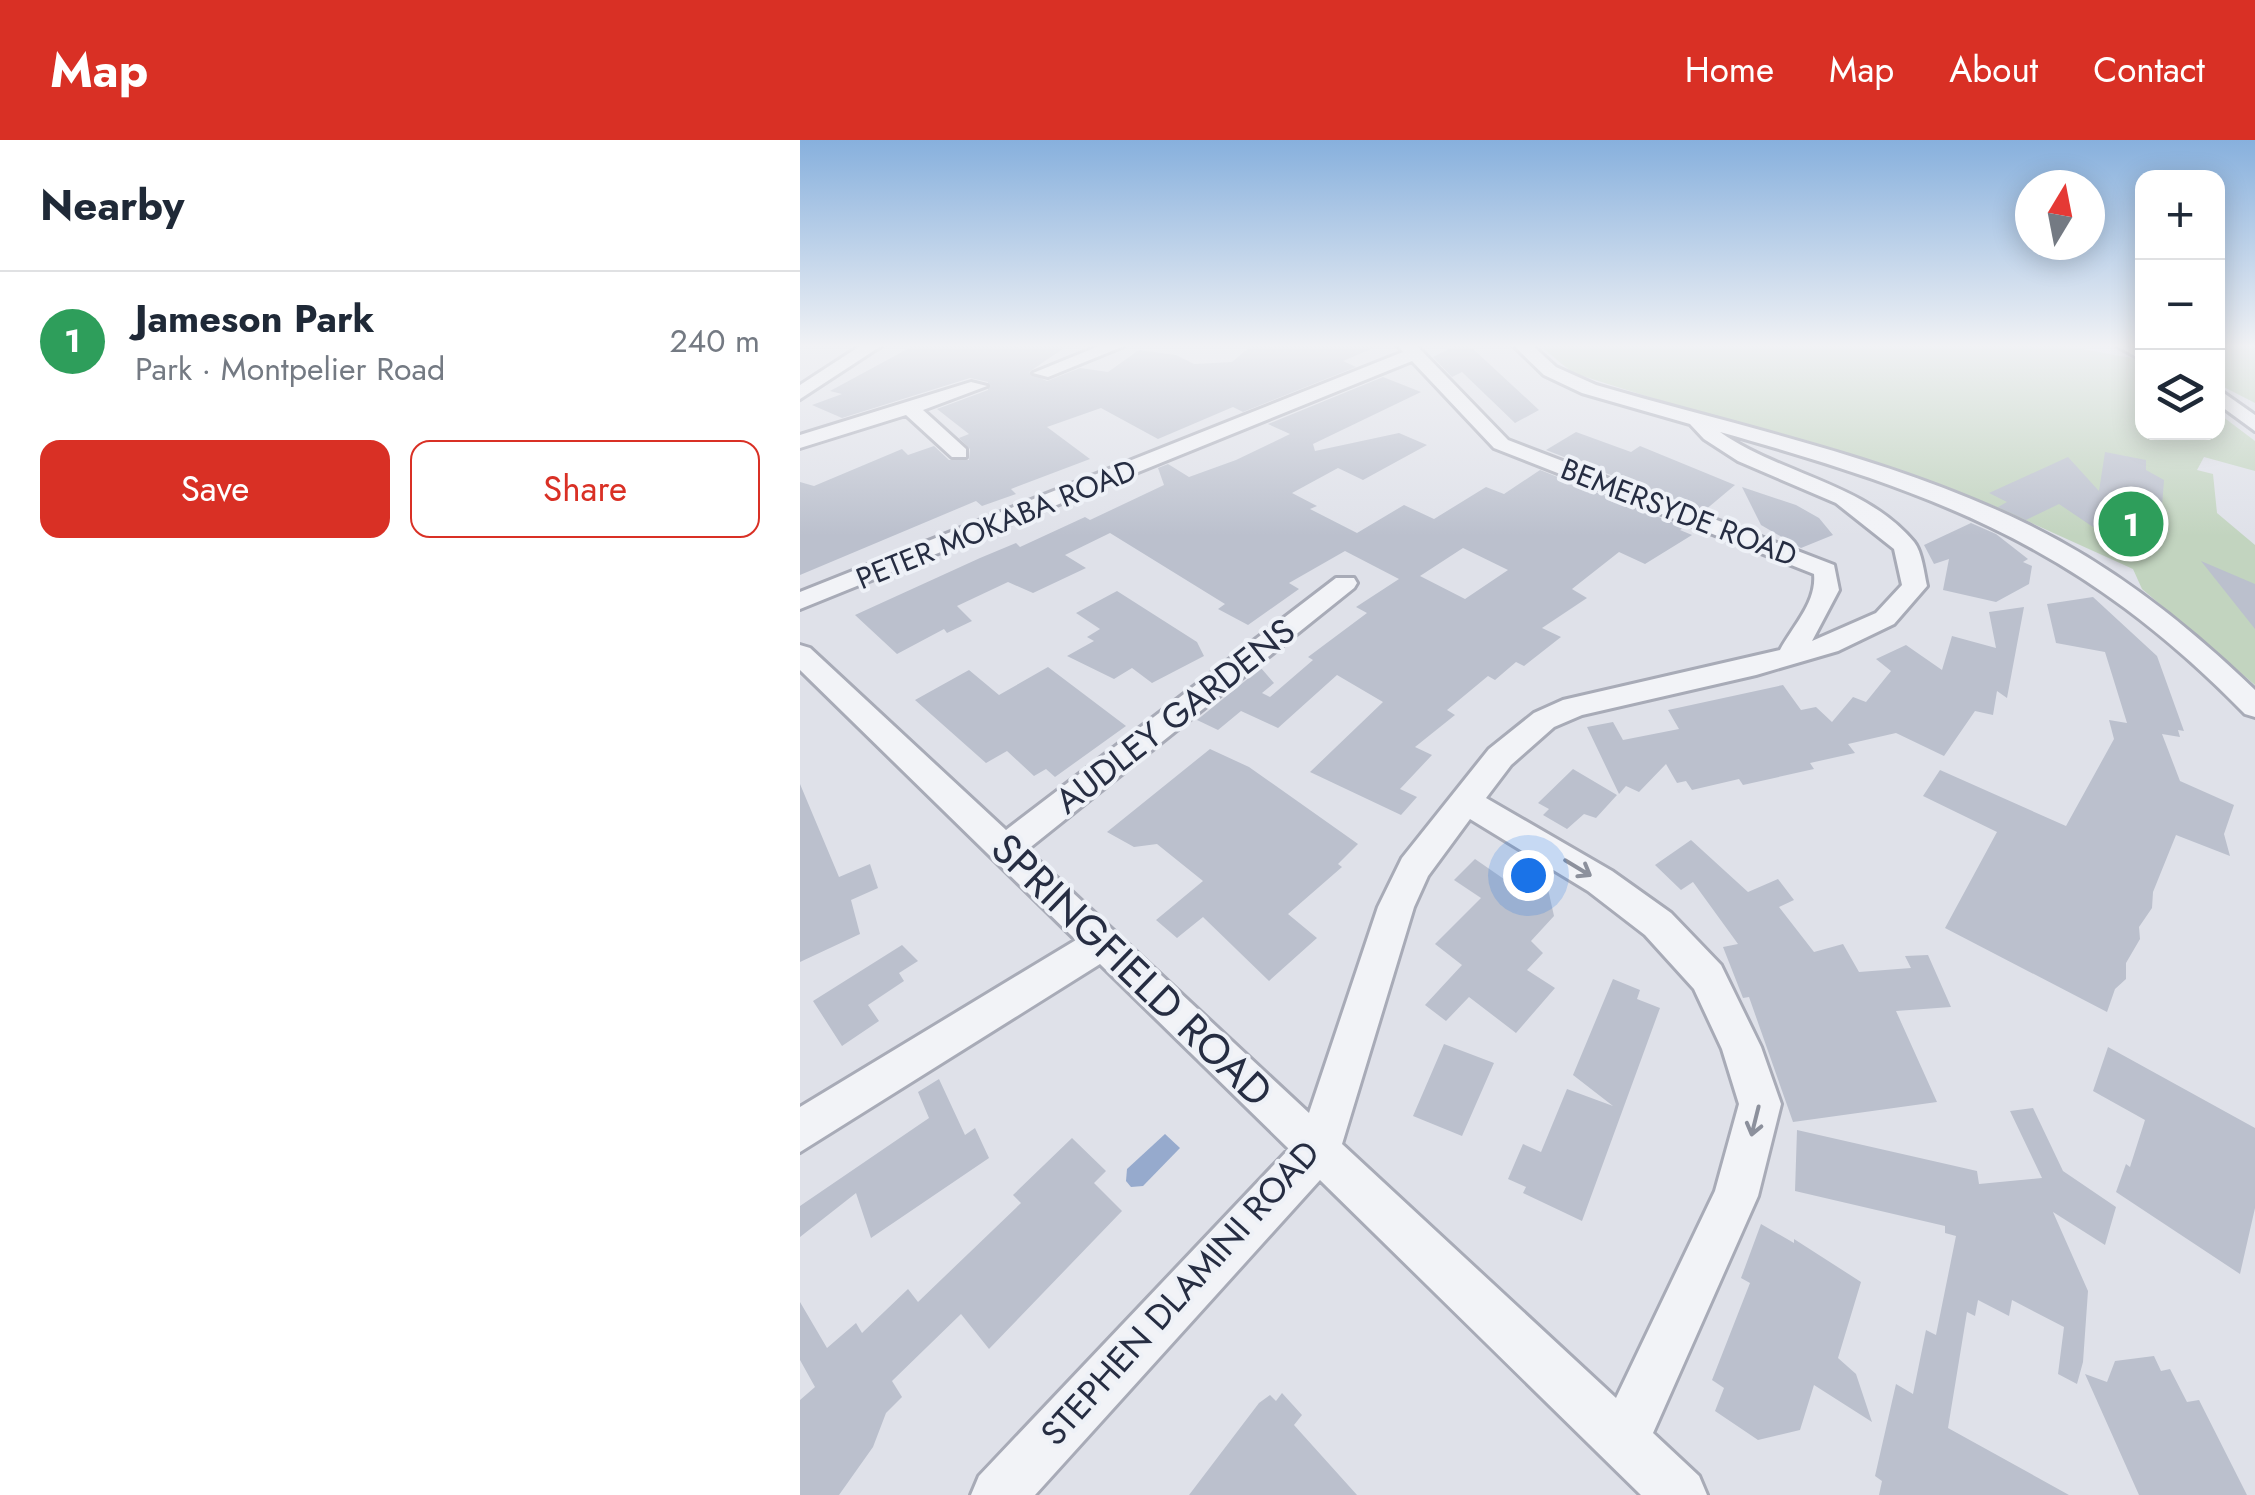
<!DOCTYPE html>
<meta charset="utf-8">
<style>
:root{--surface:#fff;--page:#f6f6f7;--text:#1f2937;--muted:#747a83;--line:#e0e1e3;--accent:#d93025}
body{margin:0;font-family:Jost,sans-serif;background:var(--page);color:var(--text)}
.controls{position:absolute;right:30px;top:30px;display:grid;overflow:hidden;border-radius:20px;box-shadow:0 5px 25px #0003}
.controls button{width:90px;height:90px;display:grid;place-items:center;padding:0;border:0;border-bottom:2px solid var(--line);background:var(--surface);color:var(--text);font:50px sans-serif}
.compass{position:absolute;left:1215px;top:30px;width:90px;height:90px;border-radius:50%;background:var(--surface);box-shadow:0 5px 25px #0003;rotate:10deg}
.you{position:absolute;left:728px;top:735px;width:35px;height:35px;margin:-25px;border:8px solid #fff;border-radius:50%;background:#1a73e8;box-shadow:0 0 0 15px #1a73e833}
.badge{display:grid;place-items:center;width:65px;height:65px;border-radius:50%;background:var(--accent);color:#fff;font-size:32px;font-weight:700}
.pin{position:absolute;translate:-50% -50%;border:5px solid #fff;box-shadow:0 2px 10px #0006}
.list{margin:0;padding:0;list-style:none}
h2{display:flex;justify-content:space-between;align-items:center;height:130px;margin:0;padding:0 40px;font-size:42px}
h2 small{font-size:32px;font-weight:400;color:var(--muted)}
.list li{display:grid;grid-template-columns:65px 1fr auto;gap:30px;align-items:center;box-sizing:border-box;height:140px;padding:0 40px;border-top:2px solid var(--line)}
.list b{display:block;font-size:38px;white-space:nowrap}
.list p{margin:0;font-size:32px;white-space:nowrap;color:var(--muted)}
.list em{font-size:32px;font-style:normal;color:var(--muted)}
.actions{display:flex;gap:20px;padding:30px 40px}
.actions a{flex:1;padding:22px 0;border:2px solid var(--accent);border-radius:20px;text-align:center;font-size:35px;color:var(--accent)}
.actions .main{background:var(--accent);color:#fff}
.icon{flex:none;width:55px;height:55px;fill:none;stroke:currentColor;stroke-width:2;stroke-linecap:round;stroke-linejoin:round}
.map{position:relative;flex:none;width:1455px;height:1355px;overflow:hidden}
header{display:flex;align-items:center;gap:60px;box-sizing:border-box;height:140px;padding:0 50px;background:var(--accent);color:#fff}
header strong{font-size:48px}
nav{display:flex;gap:55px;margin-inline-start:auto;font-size:35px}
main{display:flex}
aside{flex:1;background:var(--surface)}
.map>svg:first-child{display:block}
</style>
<header>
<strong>Map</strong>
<nav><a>Home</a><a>Map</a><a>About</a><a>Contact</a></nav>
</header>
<main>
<aside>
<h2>Nearby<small></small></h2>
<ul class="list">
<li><span class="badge" style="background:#2e9e5b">1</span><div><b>Jameson Park</b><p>Park · Montpelier Road</p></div><em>240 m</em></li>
</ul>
<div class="actions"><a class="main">Save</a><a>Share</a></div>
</aside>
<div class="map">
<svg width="1455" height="1355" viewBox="0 0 1455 1355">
<rect width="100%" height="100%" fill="#dfe1e9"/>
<path fill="#c2d4bf" d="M 740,206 L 1265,206 L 1337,219 L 1342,223 L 1342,292 L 1418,292 L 1418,273 L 1455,301 L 1455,331 L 1404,317 L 1397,330 L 1413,334 L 1417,373 L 1455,405 L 1455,545 L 1342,449 L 1333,429 L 1192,365 L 773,233 Z
M 1418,206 L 1455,206 L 1455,263 L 1418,244 Z"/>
<path fill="#96aacd" d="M 365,994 L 380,1008 L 343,1046 L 331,1047 L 326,1041 L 327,1029 Z"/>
<path fill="#bbc0cd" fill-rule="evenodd" d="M 113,206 L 267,206 L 229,232 L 247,241 L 280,228 L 308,232 L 339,210 L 376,215 L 394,224 L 432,222 L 451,206 L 578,206 L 543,221 L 556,227 L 443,272 L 433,267 L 358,299 L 301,268 L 247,287 L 290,319 L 211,349 L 216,354 L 182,366 L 176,361 L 0,435 L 0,342 L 14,346 L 102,309 L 108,315 L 134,306 L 149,320 L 169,320 L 170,309 L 159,298 L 169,294 L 137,269 L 188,250 L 188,242 L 170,238 L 42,278 L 12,265 L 42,254 L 30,251 Z
M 655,206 L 672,208 L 739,270 L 715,283 L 662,232 L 652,237 L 633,217 Z
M 583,237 L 621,252 L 513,304 L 515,311 L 599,293 L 627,305 L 563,340 L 538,328 L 492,353 L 517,366 L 510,369 L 557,393 L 604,365 L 634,379 L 686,347 L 704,354 L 740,330 L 884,387 L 880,390 L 892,395 L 845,424 L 819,412 L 772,449 L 787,458 L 742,488 L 761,497 L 724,526 L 716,522 L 695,540 L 688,536 L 647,570 L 655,575 L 615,607 L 632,615 L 600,649 L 617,657 L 601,675 L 510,632 L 583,562 L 537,535 L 478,588 L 441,571 L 418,590 L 397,580 L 461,528 L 474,543 L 462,553 L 470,557 L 513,520 L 508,517 L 567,473 L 556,467 L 599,439 L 545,411 L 489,443 L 499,449 L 448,485 L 418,469 L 425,464 L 310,393 L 265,415 L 286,428 L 233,453 L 208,442 L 157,466 L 172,481 L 147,493 L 144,489 L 97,514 L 55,475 L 180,418 L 216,403 L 220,407 L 285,377 L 290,380 L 364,345 L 358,328 L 368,324 L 389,337 L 436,320 L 490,294 L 468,284 ZM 663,408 L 708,430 L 665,459 L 620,436 Z
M 776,292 L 831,312 L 840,306 L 935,345 L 904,371 L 746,310 Z
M 1305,312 L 1346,320 L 1346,330 L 1364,340 L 1362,367 L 1338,385 L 1320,377 L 1293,387 L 1259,364 L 1226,380 L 1198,367 L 1207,362 L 1189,353 L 1268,317 L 1299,351 Z
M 942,347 L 996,365 L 1019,378 L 1033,395 L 1001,408 L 961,385 Z
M 1171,383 L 1196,394 L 1228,419 L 1223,422 L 1232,426 L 1229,444 L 1196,462 L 1143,450 L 1149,419 L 1134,424 L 1124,405 Z
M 1401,421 L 1455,444 L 1455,489 Z
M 317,451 L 397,502 L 404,516 L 352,543 L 332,528 L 314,539 L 267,516 L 294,501 L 287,497 L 300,489 L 276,473 Z
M 1293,457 L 1357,516 L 1384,591 L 1378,590 L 1380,597 L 1362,594 L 1380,641 L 1434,665 L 1424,694 L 1430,716 L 1376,695 L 1353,752 L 1352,768 L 1339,787 L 1340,799 L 1326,823 L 1326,839 L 1315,849 L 1307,872 L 1145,788 L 1197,692 L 1123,656 L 1140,630 L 1266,686 L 1314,599 L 1309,580 L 1327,583 L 1305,512 L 1256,503 L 1247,464 Z
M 1224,467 L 1207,558 L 1197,551 L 1193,575 L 1175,571 L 1144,616 L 1096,593 L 1048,604 L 1055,613 L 1010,623 L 1014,629 L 943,645 L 939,639 L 892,650 L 886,641 L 877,643 L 866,624 L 839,652 L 826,646 L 819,654 L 787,587 L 813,582 L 823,600 L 879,589 L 868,570 L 983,545 L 1001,570 L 1016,567 L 1032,582 L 1053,557 L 1066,562 L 1091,531 L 1076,519 L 1106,505 L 1142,530 L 1152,496 L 1196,508 L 1189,472 Z
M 248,527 L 326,586 L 255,637 L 246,629 L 234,636 L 207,611 L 186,623 L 115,560 L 169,530 L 199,555 Z
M 410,609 L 449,627 L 558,704 L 538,724 L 542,727 L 488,774 L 517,798 L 469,841 L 403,777 L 377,798 L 356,780 L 403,741 L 357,704 L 334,707 L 307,692 Z
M 773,629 L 817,655 L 796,678 L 784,674 L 767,689 L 743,675 L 749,669 L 738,663 Z
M 0,644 L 39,737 L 70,724 L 78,748 L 51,760 L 60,794 L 0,822 Z
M 891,700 L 948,752 L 978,739 L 994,760 L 979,767 L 1014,812 L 1043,804 L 1059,832 L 1111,828 L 1105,816 L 1128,815 L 1151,867 L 1096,871 L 1137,962 L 993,982 L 949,857 L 943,858 L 923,807 L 938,804 L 893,742 L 881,750 L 855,725 Z
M 675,719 L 714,746 L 730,730 L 746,740 L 754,776 L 731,801 L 743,813 L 727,830 L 755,848 L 716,893 L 669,857 L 646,881 L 625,865 L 662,825 L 635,804 L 681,758 L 654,740 Z
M 102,805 L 118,821 L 99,833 L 104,841 L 68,865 L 79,881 L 42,906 L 13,861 Z
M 813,839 L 840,850 L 837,859 L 860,868 L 782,1081 L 723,1053 L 726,1047 L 708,1039 L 723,1004 L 741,1012 L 767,949 L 813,966 L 773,935 Z
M 644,904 L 694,923 L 662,996 L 613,976 Z
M 1308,907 L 1455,988 L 1455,1068 L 1440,1134 L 1316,1052 L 1326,1024 L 1330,1027 L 1345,980 L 1293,951 Z
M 139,939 L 165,995 L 175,988 L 189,1018 L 71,1098 L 56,1053 L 0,1097 L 0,1066 L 129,978 L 118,952 Z
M 1233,968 L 1263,1031 L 1316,1067 L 1305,1105 L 1253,1072 L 1288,1151 L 1283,1222 L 1277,1244 L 1258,1234 L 1264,1187 L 1212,1160 L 1209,1176 L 1178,1160 L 1175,1176 L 1167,1172 L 1148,1288 L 1269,1355 L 1079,1355 L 1082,1341 L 1075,1336 L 1096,1244 L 1113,1254 L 1126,1190 L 1136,1195 L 1156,1096 L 1145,1093 L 1145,1086 L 995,1051 L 997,990 L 1177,1031 L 1179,1044 L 1242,1038 L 1210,971 Z
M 272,998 L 306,1031 L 294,1043 L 322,1071 L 189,1209 L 161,1174 L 92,1241 L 102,1257 L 86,1273 L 73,1307 L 39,1355 L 0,1355 L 0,1260 L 15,1247 L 0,1220 L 0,1162 L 27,1208 L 56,1183 L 62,1193 L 108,1149 L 118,1162 L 221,1063 L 213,1055 Z
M 961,1084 L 994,1103 L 994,1099 L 1061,1142 L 1038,1218 L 1056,1234 L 1072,1282 L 1014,1245 L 1000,1290 L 958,1300 L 915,1271 L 924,1248 L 912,1240 L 950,1143 L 941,1138 Z
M 1354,1216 L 1361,1231 L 1370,1229 L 1387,1262 L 1399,1260 L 1447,1355 L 1339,1355 L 1285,1234 L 1307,1242 L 1315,1221 Z
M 482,1253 L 502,1275 L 494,1285 L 557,1355 L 389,1355 L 459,1263 L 470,1255 L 476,1261 Z"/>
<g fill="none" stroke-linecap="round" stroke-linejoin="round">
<defs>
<path id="minor" d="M 60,206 L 81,206 L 0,259 L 0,245 Z
M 299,206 L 324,206 L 248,237 L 233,233 Z
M 598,206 L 617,206 L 708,300 L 1034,425 L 1039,450 L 1012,501 L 1076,473 L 1102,445 L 1094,409 L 1036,363 L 938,321 L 904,299 L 890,284 L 782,253 L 744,235 L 714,206 L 733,206 L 756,227 L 796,245 C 940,287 1093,318 1229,385 C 1313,426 1388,485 1455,550 L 1455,577 L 1445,574 C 1282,407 1140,354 920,292 C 979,334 1065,343 1114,402 C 1122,412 1124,433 1127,446 L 1094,484 L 1038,511 L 956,535 L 782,575 L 754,587 L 711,625 L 686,658 L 812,731 L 871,773 L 921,825 L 961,907 L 981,964 L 958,1056 L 853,1293 L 899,1336 L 907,1355 L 841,1355 L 520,1040 L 235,1355 L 171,1355 L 179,1336 L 489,1009 L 300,824 L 0,1012 L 0,967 L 276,800 L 0,530 L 0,505 L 10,508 L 206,690 L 536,438 L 554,438 L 557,443 L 554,448 L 227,710 L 509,973 L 578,767 L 602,718 L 689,609 L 734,573 L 763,560 L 980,510 C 993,486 1017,462 1014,434 L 694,308 L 612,221 L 0,469 L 0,452 L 603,212 ZM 670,679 L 788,751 L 845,795 L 894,849 L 922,909 L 939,964 L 915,1051 L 816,1258 L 542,1004 L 614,767 L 628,736 Z
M 1317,206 L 1342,208 L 1342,220 Z
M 171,242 L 187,246 L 123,270 L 166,309 L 166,317 L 152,317 L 106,275 L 0,308 L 0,295 Z
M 1418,249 L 1455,275 L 1455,291 L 1418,264 Z"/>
</defs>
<use href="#minor" stroke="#a8abb7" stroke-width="6"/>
<use href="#minor" fill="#f2f3f7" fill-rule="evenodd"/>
</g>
<defs><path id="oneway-shaft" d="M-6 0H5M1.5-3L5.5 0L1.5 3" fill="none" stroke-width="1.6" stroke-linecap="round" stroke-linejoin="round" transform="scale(2.5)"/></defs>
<g stroke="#8c909c">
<use href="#oneway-shaft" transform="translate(778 728) rotate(31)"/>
<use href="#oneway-shaft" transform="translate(955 981) rotate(104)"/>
</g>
<linearGradient id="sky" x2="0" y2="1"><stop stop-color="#87b0dd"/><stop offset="0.52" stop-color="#f1f2f5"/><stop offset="1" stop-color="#f1f2f5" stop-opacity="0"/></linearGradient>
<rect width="1455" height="396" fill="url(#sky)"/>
<g text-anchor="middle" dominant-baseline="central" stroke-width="8" stroke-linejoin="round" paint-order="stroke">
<g font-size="30" fill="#262d42" stroke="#eef1f7">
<text transform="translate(879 372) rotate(21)">BEMERSYDE ROAD</text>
<text transform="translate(196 384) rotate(-22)">PETER MOKABA ROAD</text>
</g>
<g font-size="35" fill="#262d42" stroke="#eef1f7">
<text transform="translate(375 576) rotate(-38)">AUDLEY GARDENS</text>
<text transform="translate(380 1153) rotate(-48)">STEPHEN DLAMINI ROAD</text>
</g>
<g font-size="42" fill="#262d42" stroke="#eef1f7">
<text transform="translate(332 830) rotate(44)">SPRINGFIELD ROAD</text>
</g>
</g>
</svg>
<div class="controls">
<button>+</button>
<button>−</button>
<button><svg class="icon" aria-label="layers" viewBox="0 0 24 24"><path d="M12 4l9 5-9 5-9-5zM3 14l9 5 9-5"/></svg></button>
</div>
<svg class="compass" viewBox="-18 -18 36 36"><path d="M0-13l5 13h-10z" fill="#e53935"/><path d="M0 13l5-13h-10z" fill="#747a83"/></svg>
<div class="you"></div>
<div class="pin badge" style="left:1331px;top:384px;background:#2e9e5b">1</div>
</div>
</main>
